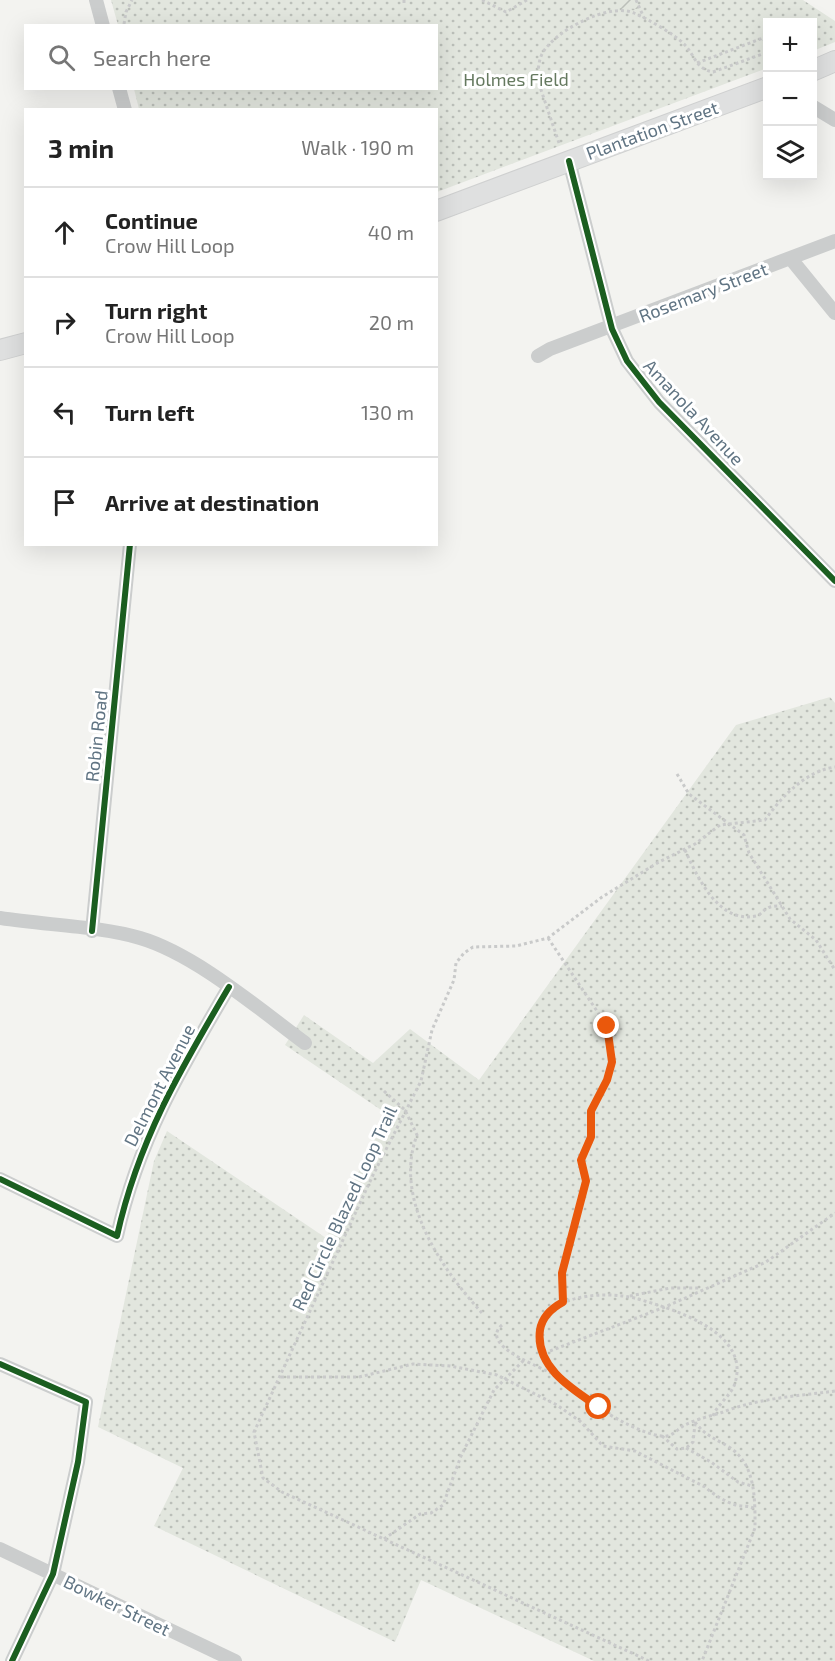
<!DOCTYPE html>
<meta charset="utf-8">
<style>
:root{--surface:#fff;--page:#f2f2f2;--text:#222;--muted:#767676;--line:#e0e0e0}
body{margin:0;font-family:"Exo 2",sans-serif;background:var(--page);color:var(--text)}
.controls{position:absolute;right:18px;top:18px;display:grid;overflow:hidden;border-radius:0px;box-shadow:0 6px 24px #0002}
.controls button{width:54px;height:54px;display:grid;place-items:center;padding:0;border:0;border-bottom:2px solid var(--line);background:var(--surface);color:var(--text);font:30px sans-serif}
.stop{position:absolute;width:18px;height:18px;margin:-14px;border:4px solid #ea580c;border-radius:50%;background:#fff}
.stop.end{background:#ea580c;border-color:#fff;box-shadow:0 2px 6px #0008}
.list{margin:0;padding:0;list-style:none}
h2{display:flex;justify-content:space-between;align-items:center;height:78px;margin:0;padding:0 24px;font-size:26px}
h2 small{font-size:20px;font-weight:400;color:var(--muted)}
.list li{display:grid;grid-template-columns:39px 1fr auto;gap:18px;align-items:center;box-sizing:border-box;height:90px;padding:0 24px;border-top:2px solid var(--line)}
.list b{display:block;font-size:22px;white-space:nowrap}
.list p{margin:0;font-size:20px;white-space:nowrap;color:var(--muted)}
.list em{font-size:20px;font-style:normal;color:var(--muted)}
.icon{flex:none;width:33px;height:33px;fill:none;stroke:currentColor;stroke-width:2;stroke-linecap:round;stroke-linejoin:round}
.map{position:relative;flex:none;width:835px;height:1661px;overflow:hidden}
.search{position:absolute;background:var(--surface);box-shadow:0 6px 24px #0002;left:24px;top:24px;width:414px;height:66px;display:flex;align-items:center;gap:15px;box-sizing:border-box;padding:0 21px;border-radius:0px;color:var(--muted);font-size:22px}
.panel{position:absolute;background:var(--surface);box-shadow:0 6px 24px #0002;left:24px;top:108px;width:414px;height:438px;border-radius:0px}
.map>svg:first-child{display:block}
</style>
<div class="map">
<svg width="835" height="1661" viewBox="0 0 835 1661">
<defs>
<pattern id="park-dots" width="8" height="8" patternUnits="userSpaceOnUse" patternTransform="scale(1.5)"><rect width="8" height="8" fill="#e2e6de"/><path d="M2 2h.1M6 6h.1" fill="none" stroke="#bbbfb9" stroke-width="1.8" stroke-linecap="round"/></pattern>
<pattern id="garden-furrows" width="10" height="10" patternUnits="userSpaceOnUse" patternTransform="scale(1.5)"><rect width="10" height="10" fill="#e2e6de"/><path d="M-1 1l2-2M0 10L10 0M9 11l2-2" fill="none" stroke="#bbbfb9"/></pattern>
</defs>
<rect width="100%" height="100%" fill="#f3f3f0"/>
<path fill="url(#park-dots)" d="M 111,0 L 803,0 L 835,21 L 835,42 L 813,51 L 812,22 L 768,22 L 767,68 L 437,192 L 436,110 L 139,109 L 134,89 L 436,88 L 436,26 L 118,25 Z
M 830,697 L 835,703 L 835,1661 L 594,1661 L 421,1580 L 395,1642 L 154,1526 L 183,1468 L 98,1427 L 154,1161 L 167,1131 L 326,1238 L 387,1114 L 285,1045 L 304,1015 L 373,1063 L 410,1029 L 479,1080 L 736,725 Z"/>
<path fill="url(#garden-furrows)" d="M 621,0 L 634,0 L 639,9 L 616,8 Z"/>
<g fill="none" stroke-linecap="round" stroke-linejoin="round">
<defs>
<path id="secondary" d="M 812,71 L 835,61
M 436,211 L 768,87
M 0,350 L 26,343"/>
</defs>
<use href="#secondary" stroke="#cfd0d0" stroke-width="22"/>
<path stroke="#c9caca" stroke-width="3" stroke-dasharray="3 3" stroke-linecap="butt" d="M 482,0 L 506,12 L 527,0
M 636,0 L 644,18
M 404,3 L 404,0
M 124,24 L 126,12 L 132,0
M 697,63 L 763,38 L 768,47
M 559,143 L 538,81 C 538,73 538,62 542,54 C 554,31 609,2 634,13 C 646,18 676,35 685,45 C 695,56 696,69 713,72 L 768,52
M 677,774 L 689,794 L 744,835 L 749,853 L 790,919 L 816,940 L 835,970
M 685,850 C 697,876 718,924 756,916 C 761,915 763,910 768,908 C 771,906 777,906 782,906
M 548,938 L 607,1026 L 613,1062 L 607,1080 L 591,1111 L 591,1137 L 581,1160 L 586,1181 L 562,1273 L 563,1302
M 384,1091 L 405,1110 L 417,1135 C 393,1199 441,1268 482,1313
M 630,1296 L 670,1288 L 701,1288
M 502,1325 C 478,1346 542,1367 555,1375
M 550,1351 L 665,1307 L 766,1262 L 835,1213
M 281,1377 L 359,1377 L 413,1364 L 450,1366 L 497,1375 L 557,1405 L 581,1422 L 603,1446 L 635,1451 L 705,1487 C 713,1494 725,1502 736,1505 C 743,1507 748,1505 755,1509
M 713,1416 C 717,1405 729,1397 734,1386 C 754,1332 672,1309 638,1299 C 605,1289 525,1295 540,1348 C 549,1381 628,1432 661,1436 C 672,1438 677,1429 685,1425 C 696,1419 711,1416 723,1412 C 759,1398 798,1396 835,1391
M 695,1422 C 704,1435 716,1439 729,1447 C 756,1464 755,1499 755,1528 L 702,1661
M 662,1436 L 677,1449 L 686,1448 L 693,1442 L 695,1424
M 686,1448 L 711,1462 L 738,1482 L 752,1486
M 384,1539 L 420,1514 L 431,1513 L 443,1505 L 461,1456 L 494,1390 L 524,1360
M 649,1661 L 282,1492 L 263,1478 L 254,1432 L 373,1175 L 421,1081 L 432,1030 L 454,980 L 456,963 L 464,953 L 473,947 L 516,946 L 548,938 L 602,897 L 659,862 L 695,844 L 720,825 L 765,820 C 782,796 806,771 835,767"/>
<path stroke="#cbcdcd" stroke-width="14" d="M 96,0 L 103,26
M 119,88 L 125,110
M 812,106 L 835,120
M 569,161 L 612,329 L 627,361 L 659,402 L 835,581
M 791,259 L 835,313
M 538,356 L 550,349 L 835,241
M 0,918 C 43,925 100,926 140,938 C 195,954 259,1009 305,1043
M 92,931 L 130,544
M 0,1179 L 117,1236 C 138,1141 180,1070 229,987
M 0,1364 L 86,1402 L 78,1462 L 53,1574 L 12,1661
M 0,1549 L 235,1661"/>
<use href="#secondary" stroke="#dfe0e0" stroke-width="20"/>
<defs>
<path id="cycleway" d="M 569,161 L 612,329 L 627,361 L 659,402 L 835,581
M 92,931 L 130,544
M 0,1179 L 117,1236 C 138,1141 180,1070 229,987
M 0,1364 L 86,1402 L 78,1462 L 53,1574 L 12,1661"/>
</defs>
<use href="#cycleway" stroke="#fff" stroke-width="10"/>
<use href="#cycleway" stroke="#1b5e20" stroke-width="6"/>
</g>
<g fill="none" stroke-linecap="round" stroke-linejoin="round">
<path stroke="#ea580c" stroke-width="8" d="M 599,1407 C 572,1389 535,1367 540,1330 C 542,1317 552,1308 563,1302 L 562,1273 L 586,1181 L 581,1160 L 591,1137 L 591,1111 L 607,1080 L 612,1062 L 607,1026"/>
</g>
<g text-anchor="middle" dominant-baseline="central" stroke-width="6" stroke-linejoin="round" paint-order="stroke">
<g font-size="18" fill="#65795f" stroke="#fff">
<text x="516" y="79">Holmes Field</text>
</g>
<g font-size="18" fill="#607483" stroke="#fff">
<text transform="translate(652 130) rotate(-20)">Plantation Street</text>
<text transform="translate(703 292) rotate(-21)">Rosemary Street</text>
<text transform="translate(694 412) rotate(47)">Amanola Avenue</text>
<text transform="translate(96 736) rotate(-84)">Robin Road</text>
<text transform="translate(159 1085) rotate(-63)">Delmont Avenue</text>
<text transform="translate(344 1208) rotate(-65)">Red Circle Blazed Loop Trail</text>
<text transform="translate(117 1605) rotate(26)">Bowker Street</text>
</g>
</g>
</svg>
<div class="controls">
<button>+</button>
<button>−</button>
<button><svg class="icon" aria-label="layers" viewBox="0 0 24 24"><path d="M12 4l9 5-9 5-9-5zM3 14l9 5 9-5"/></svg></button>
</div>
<div class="stop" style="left:599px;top:1407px"></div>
<div class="stop end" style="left:607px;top:1026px"></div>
<div class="search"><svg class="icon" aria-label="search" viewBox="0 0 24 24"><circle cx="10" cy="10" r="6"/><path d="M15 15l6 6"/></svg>Search here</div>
<section class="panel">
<h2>3 min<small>Walk · 190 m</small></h2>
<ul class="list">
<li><svg class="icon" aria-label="ahead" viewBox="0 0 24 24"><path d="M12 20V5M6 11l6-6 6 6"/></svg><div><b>Continue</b><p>Crow Hill Loop</p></div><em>40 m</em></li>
<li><svg class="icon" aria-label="right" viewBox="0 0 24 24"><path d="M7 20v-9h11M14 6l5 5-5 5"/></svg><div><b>Turn right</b><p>Crow Hill Loop</p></div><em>20 m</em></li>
<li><svg class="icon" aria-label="left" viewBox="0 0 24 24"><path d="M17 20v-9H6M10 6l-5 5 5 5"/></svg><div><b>Turn left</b></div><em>130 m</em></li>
<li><svg class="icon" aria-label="arrive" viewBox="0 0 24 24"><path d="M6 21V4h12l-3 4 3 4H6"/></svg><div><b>Arrive at destination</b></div></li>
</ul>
</section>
</div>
